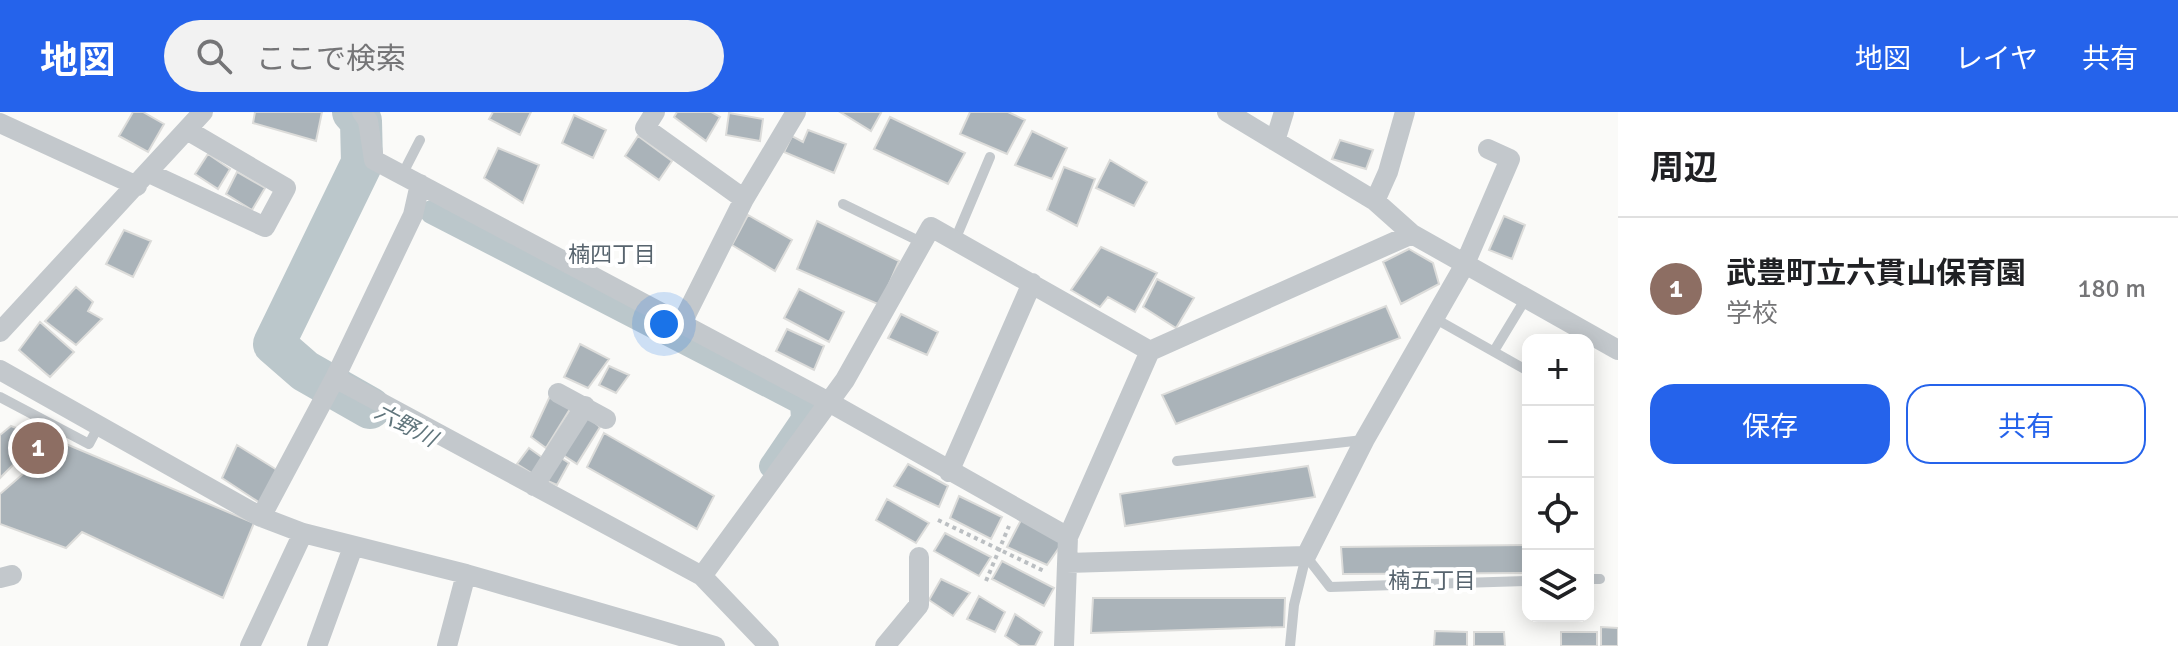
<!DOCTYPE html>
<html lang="ja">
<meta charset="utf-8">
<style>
:root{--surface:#fff;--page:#f2f2f2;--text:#202124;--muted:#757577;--line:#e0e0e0;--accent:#2563eb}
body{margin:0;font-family:Signika,"Noto Sans JP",sans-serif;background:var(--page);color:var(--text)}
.controls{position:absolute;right:24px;bottom:24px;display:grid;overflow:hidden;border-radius:16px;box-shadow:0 4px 20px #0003}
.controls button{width:72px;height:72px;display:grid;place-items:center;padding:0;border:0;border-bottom:2px solid var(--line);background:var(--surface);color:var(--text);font:40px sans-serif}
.you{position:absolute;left:664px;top:212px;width:28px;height:28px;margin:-20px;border:6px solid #fff;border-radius:50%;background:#1a73e8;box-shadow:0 0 0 12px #1a73e833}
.badge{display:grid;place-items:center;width:52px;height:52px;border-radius:50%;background:var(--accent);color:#fff;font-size:26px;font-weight:700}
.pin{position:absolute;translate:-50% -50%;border:4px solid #fff;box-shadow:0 2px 8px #0006}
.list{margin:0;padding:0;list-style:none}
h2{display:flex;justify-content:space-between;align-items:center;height:104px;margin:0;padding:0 32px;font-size:34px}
h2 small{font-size:26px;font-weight:400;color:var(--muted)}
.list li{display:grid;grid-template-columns:52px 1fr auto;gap:24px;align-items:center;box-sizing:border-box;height:144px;padding:0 32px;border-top:2px solid var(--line)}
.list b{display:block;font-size:30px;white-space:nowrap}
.list p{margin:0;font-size:26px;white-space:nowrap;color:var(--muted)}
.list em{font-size:26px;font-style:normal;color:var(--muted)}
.actions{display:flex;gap:16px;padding:24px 32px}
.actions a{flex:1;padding:18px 0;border:2px solid var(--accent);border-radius:24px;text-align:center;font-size:28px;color:var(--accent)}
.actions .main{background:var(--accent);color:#fff}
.icon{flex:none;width:44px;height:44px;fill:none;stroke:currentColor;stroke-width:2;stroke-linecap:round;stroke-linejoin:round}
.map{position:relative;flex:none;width:1618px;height:534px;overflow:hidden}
header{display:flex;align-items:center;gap:48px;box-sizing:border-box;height:112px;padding:0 40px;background:var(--accent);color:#fff}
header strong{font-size:38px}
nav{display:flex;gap:44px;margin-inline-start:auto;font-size:28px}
.search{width:560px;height:72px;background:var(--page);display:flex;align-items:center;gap:20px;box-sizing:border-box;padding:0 28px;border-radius:44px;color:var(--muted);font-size:30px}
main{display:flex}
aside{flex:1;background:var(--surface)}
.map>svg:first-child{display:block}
</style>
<header>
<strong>地図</strong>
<div class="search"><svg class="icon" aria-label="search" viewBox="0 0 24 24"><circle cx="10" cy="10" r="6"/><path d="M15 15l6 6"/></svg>ここで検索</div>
<nav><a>地図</a><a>レイヤ</a><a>共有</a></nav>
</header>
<main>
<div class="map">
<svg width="1618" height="534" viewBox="0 0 1618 534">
<rect width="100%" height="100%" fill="#fafaf8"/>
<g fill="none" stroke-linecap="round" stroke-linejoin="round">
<path stroke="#bbc7cb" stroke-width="24" d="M 432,100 L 802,291 L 803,307 L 771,354"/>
<path stroke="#bbc7cb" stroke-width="42" d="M 353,0 L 361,9 L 362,51 L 274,232 L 305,259 L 370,296"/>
</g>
<path fill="#aab3b9" stroke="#dcdcda" stroke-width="2" d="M 133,0 L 143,0 L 164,12 L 148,40 L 119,24 Z
M 255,0 L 322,0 L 316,29 L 253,11 Z
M 493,0 L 531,0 L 520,23 L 489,7 Z
M 677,0 L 711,0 L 720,5 L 706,29 L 674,5 Z
M 840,0 L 879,0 L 881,1 L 871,19 Z
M 970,0 L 1008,0 L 1025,8 L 1007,42 L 960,22 Z
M 729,1 L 763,7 L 760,29 L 726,23 Z
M 574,3 L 606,18 L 593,46 L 562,31 Z
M 890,5 L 965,41 L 948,72 L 874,37 Z
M 808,18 L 846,32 L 834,61 L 784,40 L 792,24 L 803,30 Z
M 1032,19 L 1067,36 L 1052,67 L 1015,53 Z
M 638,24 L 672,49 L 659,68 L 625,44 Z
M 1340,28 L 1373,38 L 1366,57 L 1332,47 Z
M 498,36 L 539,53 L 523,91 L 484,66 Z
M 208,42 L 230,57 L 218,77 L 195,62 Z
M 1110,48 L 1147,70 L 1134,94 L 1096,76 Z
M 1064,55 L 1095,67 L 1077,114 L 1047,98 Z
M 237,60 L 265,76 L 252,98 L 226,82 Z
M 748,103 L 792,128 L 775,159 L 732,133 Z
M 1504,104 L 1525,113 L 1512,147 L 1489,138 Z
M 817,109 L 899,149 L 880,193 L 797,157 Z
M 124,118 L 151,129 L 133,165 L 106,152 Z
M 1101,135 L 1157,161 L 1135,200 L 1108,185 L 1100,195 L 1071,178 Z
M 1409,137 L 1433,151 L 1439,172 L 1401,192 L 1383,150 Z
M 1157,167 L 1194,186 L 1176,216 L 1143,195 Z
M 76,175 L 93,190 L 88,199 L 102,207 L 76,233 L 45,209 Z
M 799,177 L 844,200 L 829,230 L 784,206 Z
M 1386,194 L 1400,226 L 1176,312 L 1162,283 Z
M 901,202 L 938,220 L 927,243 L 888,226 Z
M 40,210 L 74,240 L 50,265 L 19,238 Z
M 787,217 L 824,234 L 814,258 L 776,239 Z
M 580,232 L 609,247 L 588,276 L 564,265 Z
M 609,254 L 629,263 L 616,281 L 599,273 Z
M 550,284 L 570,297 L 546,336 L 531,325 Z
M 587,304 L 600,315 L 577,352 L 563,343 Z
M 11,314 L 47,328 L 39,344 L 28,338 L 0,366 L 0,323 Z
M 604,321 L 714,384 L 697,417 L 587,355 Z
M 54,327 L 254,411 L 223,486 L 82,420 L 66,436 L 0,412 L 0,382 L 39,348 Z
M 237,333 L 277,358 L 260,391 L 222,366 Z
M 529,336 L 543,346 L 533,362 L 517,352 Z
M 558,344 L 569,351 L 557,373 L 543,367 Z
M 908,352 L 948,374 L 939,395 L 894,374 Z
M 1308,354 L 1315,385 L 1125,414 L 1120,382 Z
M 959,384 L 1002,405 L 991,427 L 950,406 Z
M 887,387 L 929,411 L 916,431 L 876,408 Z
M 1021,408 L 1063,430 L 1047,453 L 1007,435 Z
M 945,421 L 991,445 L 979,464 L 934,439 Z
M 1528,433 L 1528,461 L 1343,462 L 1341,435 Z
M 1002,449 L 1054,476 L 1044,494 L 992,467 Z
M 941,467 L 970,481 L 953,504 L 929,488 Z
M 979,484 L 1005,500 L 995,520 L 967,507 Z
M 1093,486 L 1285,486 L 1284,515 L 1091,521 Z
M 1015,502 L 1042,520 L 1035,534 L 1020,534 L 1005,524 Z
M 1601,515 L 1618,516 L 1618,534 L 1601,534 Z
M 1435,519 L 1467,520 L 1467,534 L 1434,534 Z
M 1474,520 L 1504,520 L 1505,534 L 1474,534 Z
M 1561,520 L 1597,520 L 1597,534 L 1561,534 Z"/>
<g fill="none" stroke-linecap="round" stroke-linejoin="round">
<path stroke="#bbbfc2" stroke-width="4" stroke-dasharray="4 4" stroke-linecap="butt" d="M 938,408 L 1046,460
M 986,469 L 1009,414"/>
<path stroke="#c3c8cc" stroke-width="10" d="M 402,63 L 420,28
M 843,92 L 923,131
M 955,128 L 990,45
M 1434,206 L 1528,259
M 1494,239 L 1526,186
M 0,285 L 89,332 L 98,315
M 1177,349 L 1363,328
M 1306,444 L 1330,475 L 1528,469
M 1588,467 L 1600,467
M 1290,534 L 1294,493 L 1306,444"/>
<path stroke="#c3c8cc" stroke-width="20" d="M 362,0 L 368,9 L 374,48 L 827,289 L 1068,425
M 655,0 L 645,16 L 744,87
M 1227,0 L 1375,89 L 1412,122 L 1618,238
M 0,11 L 137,74
M 1275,29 L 1284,0
M 149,61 L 265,115 L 286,76 L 187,18
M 1375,89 L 1388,60 L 1405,0
M 682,211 L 744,87 L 796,0
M 0,220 L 203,0
M 0,258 L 261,405 L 303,421 L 466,462 L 715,534
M 335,266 L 702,464
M 558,281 L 606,307
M 949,360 L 1032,171
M 534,374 L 585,294
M 261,405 L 335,266 L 413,103 L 420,72
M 1067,451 L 1306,444 L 1365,327 L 1464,154 L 1510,47 L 1488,37
M 0,466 L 12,463
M 250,534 L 303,421
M 317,534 L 353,435
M 447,534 L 466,462
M 769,534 L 702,464 L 845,268 L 931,115 L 1150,239
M 885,534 L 919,493 L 919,445
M 1064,534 L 1068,425 L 1150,239 L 1412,122"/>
</g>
<g text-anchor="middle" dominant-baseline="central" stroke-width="8" stroke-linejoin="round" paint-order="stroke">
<g font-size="22" fill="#57646e" stroke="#fff">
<text x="612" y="142">楠四丁目</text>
<text x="1432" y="468">楠五丁目</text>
</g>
<g font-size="22" font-style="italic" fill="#60757c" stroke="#fff">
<text transform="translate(406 313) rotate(28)">六野川</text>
</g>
</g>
</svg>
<div class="controls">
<button>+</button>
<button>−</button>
<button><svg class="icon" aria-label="locate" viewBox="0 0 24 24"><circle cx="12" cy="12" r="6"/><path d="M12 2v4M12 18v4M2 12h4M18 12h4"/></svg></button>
<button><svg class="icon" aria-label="layers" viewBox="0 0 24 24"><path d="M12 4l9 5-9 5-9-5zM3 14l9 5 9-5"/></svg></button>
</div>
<div class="you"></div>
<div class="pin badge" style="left:38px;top:336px;background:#8d6e63">1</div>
</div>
<aside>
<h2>周辺<small></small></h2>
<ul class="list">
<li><span class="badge" style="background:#8d6e63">1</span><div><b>武豊町立六貫山保育園</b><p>学校</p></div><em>180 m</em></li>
</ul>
<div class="actions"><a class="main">保存</a><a>共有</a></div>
</aside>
</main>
